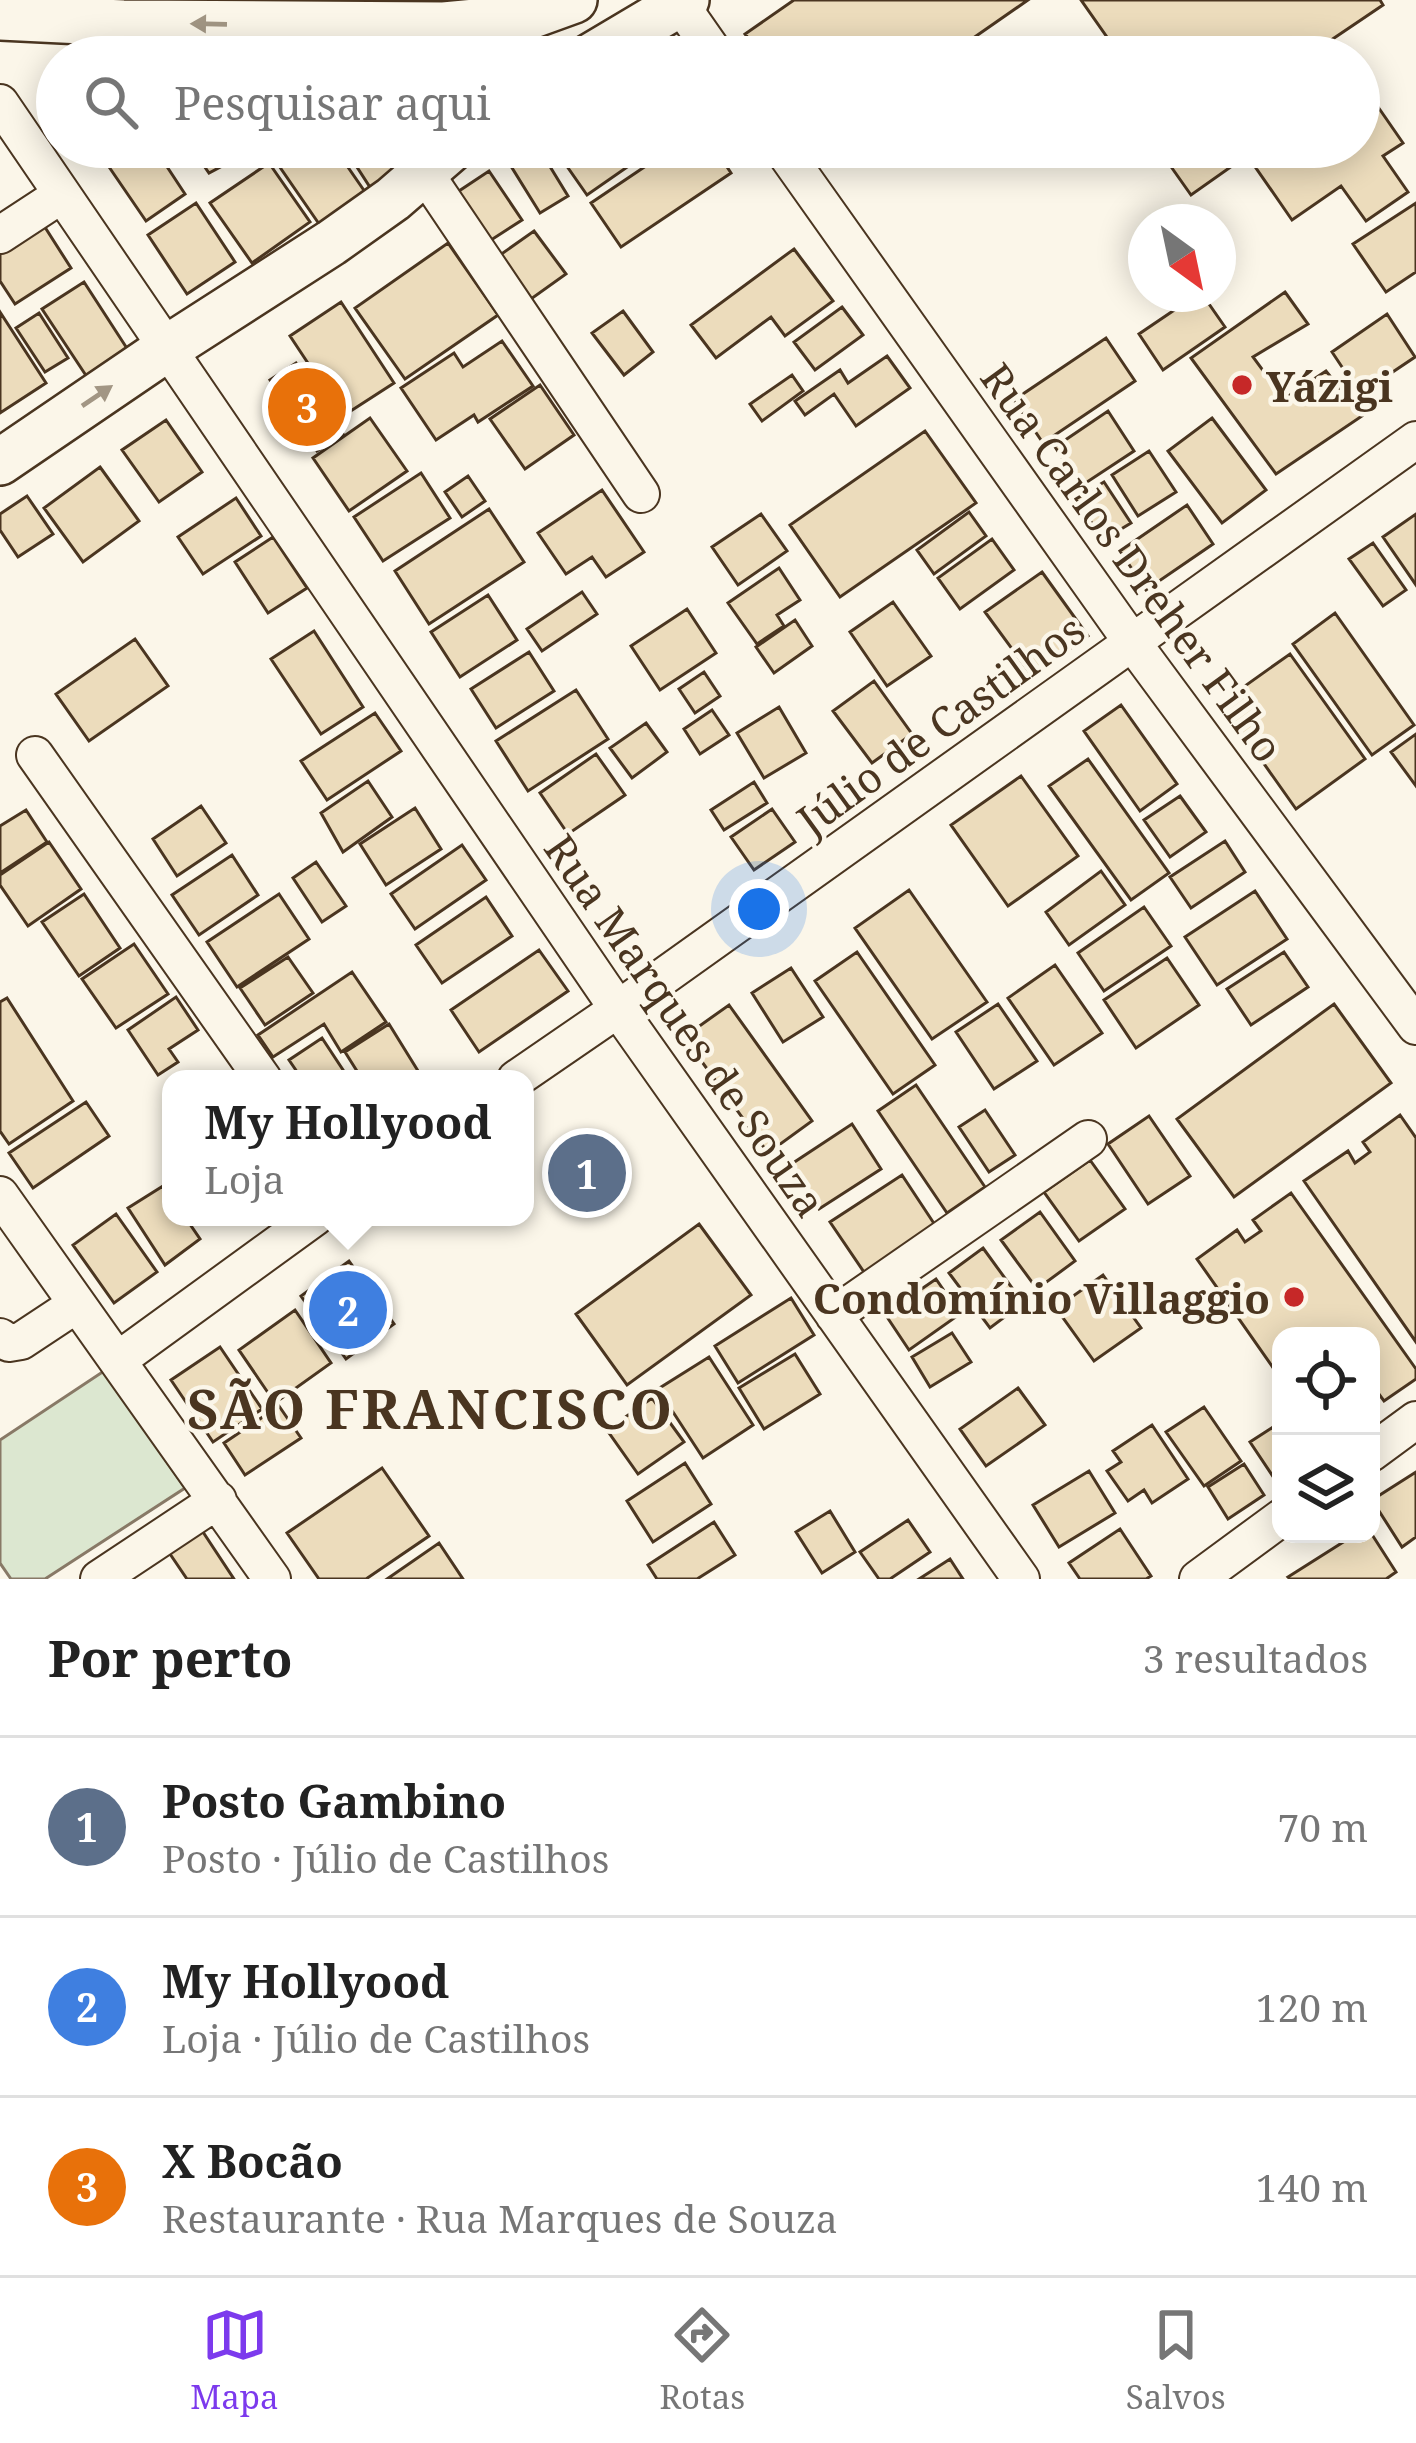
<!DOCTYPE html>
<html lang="pt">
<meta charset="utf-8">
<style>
:root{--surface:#fff;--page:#f2f2f2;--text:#222;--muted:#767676;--line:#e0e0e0;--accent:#7c3aed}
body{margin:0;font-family:"Noto Serif",serif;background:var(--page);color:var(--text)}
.controls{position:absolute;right:36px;bottom:36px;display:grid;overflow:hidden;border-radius:24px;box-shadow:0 6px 30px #0003}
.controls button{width:108px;height:108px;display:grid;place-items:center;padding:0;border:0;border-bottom:3px solid var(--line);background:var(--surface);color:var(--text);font:60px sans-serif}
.compass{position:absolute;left:1128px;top:204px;width:108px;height:108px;border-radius:50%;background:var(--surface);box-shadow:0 6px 30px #0003;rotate:147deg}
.you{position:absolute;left:759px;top:909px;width:42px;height:42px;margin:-30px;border:9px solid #fff;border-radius:50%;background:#1a73e8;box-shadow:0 0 0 18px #1a73e833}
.badge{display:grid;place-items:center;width:78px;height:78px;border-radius:50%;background:var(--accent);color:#fff;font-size:39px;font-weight:700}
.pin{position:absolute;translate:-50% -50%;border:6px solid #fff;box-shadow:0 3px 12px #0006}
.popup{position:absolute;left:162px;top:1070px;width:372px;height:156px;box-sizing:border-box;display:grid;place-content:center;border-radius:24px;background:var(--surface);filter:drop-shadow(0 3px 9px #0005);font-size:39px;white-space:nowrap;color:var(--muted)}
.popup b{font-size:45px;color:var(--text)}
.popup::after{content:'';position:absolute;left:50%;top:100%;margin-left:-24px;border:24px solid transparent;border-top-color:var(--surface)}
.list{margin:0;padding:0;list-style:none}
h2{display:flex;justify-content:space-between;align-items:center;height:156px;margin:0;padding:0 48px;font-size:51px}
h2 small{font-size:39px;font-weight:400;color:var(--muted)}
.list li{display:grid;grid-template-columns:78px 1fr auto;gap:36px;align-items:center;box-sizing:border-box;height:180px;padding:0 48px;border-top:3px solid var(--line)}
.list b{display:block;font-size:45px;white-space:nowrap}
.list p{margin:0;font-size:39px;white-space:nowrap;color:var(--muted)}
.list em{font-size:39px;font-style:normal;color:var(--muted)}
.icon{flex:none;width:66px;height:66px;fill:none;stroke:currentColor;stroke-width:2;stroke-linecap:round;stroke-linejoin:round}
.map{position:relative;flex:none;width:1416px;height:1579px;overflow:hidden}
.search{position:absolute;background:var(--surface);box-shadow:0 6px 30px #0003;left:36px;right:36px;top:36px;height:132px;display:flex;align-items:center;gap:30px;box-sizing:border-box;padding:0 42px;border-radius:66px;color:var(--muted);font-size:45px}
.sheet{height:696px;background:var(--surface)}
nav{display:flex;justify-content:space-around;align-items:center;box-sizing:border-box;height:168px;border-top:3px solid var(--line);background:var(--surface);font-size:33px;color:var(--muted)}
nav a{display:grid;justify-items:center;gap:6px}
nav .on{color:var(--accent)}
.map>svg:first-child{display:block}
</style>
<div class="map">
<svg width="1416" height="1579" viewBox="0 0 1416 1579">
<rect width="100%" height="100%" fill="#fbf6e9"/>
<path fill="#dce7d0" stroke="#887966" stroke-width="3" d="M 104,1371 L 185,1488 L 45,1579 L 11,1579 L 0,1563 L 0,1440 Z"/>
<path fill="#ecdcbc" stroke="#4a3520" stroke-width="3" d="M 794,0 L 1028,0 L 946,57 L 763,57 L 745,34 Z
M 1081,0 L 1380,0 L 1383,5 L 1306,57 L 1121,57 Z
M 1367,91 L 1403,143 L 1383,156 L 1408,192 L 1366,221 L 1341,186 L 1292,220 L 1256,168 L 1286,147 L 1359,147 L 1359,97 Z
M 132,147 L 154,147 L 185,194 L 146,221 L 107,164 Z
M 191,147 L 253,147 L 254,149 L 209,173 Z
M 266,147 L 334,147 L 372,202 L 326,234 Z
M 344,147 L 393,147 L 410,172 L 377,198 Z
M 517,147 L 538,147 L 568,196 L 540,213 L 504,155 Z
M 563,147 L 656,147 L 587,195 L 557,152 Z
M 674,147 L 714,147 L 731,173 L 621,247 L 591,203 Z
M 1188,147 L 1259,147 L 1191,195 L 1167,161 Z
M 269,163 L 310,222 L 252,263 L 210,203 Z
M 489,171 L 522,220 L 488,242 L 456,193 Z
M 196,203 L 235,262 L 187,294 L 148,235 Z
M 1416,203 L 1416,272 L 1386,292 L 1353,244 Z
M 41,221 L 71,268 L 15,304 L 0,281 L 0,248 Z
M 534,231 L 566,274 L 524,304 L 493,260 Z
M 448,243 L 498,315 L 405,379 L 355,308 Z
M 794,249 L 833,301 L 785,336 L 771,317 L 716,358 L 691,325 Z
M 84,282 L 130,353 L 89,380 L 42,309 Z
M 1285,292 L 1308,324 L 1253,357 L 1284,399 L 1326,371 L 1362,416 L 1276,474 L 1191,358 Z
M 1198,294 L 1202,294 L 1225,327 L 1163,370 L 1139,334 Z
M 341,302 L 394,383 L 343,416 L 290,336 Z
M 842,307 L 863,335 L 815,370 L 794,342 Z
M 623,311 L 653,352 L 624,375 L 592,333 Z
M 0,312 L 46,383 L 0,413 Z
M 39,313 L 68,358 L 45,372 L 16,328 Z
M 1387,314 L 1415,357 L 1360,394 L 1332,352 Z
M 1106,338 L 1135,381 L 1043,443 L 1014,400 Z
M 502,341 L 533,386 L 478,422 L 474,415 L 436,440 L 401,388 L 454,353 L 463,367 Z
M 887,356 L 910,388 L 856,426 L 834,394 L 805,415 L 795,401 L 840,370 L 848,383 Z
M 296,363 L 343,434 L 317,451 L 270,380 Z
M 792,375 L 803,391 L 762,421 L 750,404 Z
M 540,385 L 574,435 L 525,469 L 490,419 Z
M 1108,411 L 1134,451 L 1081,486 L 1055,447 Z
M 370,418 L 407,471 L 349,511 L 313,458 Z
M 1212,418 L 1266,490 L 1222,523 L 1168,451 Z
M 166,420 L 202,472 L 159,502 L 122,450 Z
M 925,431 L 976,503 L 840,597 L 790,525 Z
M 1149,451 L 1176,492 L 1138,516 L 1112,475 Z
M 100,467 L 139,521 L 83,562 L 44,508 Z
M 421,473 L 450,518 L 383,561 L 354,517 Z
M 468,476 L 485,501 L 462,517 L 445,492 Z
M 1104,482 L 1131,523 L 1103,540 L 1076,499 Z
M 602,490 L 644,552 L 606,577 L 592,557 L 566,574 L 538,533 Z
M 27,496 L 53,534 L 18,557 L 0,530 L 0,514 Z
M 236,498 L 261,536 L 203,574 L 178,537 Z
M 1187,505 L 1213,544 L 1146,590 L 1120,551 Z
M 489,509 L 524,562 L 429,624 L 395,571 Z
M 969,512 L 986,536 L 934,574 L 917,550 Z
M 761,514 L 787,551 L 738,585 L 712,547 Z
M 1416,514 L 1416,585 L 1383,537 Z
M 273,537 L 307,588 L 268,613 L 235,562 Z
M 992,539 L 1014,570 L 960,609 L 938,578 Z
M 1373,543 L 1406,590 L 1383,606 L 1349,559 Z
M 779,568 L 800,600 L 777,615 L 784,626 L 757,644 L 728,603 Z
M 1042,572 L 1088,636 L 1032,676 L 985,612 Z
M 582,592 L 597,614 L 542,651 L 527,629 Z
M 488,595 L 517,640 L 460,677 L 431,632 Z
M 893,602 L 931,656 L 887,686 L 850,632 Z
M 687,609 L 716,653 L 660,690 L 631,646 Z
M 1335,613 L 1414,725 L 1372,755 L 1293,644 Z
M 795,620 L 812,646 L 774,673 L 756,647 Z
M 314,631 L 363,707 L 321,734 L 271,659 Z
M 135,639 L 168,686 L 89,741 L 56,694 Z
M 529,652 L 554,691 L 496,728 L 471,689 Z
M 1290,654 L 1365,759 L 1296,809 L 1221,703 Z
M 704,672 L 720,696 L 695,713 L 679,689 Z
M 874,681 L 912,734 L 872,763 L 833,711 Z
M 576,690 L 608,739 L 528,791 L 496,741 Z
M 1121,705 L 1177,784 L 1140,811 L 1084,731 Z
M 779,707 L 806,753 L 764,778 L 737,733 Z
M 712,710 L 729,735 L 700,754 L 684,729 Z
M 375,713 L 401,751 L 327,800 L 301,761 Z
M 646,723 L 667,752 L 632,778 L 610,748 Z
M 1416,734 L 1416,786 L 1391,752 Z
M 596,754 L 625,795 L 568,834 L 540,793 Z
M 1088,759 L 1169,873 L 1131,900 L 1049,786 Z
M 1021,776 L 1078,856 L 1008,906 L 951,825 Z
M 368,781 L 392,817 L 343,852 L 321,813 Z
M 754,782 L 767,803 L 724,830 L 711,810 Z
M 1180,796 L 1206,832 L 1170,857 L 1144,820 Z
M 201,806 L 226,843 L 177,876 L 153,839 Z
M 415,808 L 441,849 L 386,885 L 360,844 Z
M 772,809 L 795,842 L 754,870 L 731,837 Z
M 26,810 L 47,842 L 0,873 L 0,826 Z
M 1225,841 L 1245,872 L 1191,908 L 1170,877 Z
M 49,842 L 81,889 L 28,926 L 0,885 L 0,875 Z
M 462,845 L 486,880 L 415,929 L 391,894 Z
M 232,855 L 258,895 L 199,935 L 172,895 Z
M 316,862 L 346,906 L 322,922 L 293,878 Z
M 1101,871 L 1125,905 L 1069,945 L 1046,912 Z
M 909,890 L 987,1002 L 932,1039 L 855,928 Z
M 1255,891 L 1287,939 L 1217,985 L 1185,937 Z
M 84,894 L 120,948 L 79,976 L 42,922 Z
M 279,894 L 309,939 L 237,987 L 207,942 Z
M 486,897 L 512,936 L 442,983 L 416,945 Z
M 1144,907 L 1171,946 L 1104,991 L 1078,953 Z
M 134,944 L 168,994 L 116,1028 L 82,979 Z
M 539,950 L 568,991 L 479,1052 L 451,1010 Z
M 857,952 L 935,1065 L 893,1094 L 815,981 Z
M 1284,952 L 1308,987 L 1251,1025 L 1227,989 Z
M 288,957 L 313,993 L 265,1025 L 240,988 Z
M 1167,958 L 1199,1005 L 1136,1048 L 1104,1000 Z
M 1055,965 L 1102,1033 L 1054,1065 L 1008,998 Z
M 791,968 L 823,1017 L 783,1042 L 752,993 Z
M 352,972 L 386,1022 L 341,1052 L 324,1024 L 273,1057 L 258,1035 Z
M 176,997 L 198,1030 L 169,1049 L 178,1062 L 158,1075 L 128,1030 Z
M 7,998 L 73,1101 L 9,1144 L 0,1131 L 0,1002 Z
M 998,1004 L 1037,1061 L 994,1089 L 956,1032 Z
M 1334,1004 L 1391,1083 L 1234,1197 L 1177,1119 Z
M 729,1005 L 812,1121 L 768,1153 L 684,1037 Z
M 389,1024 L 423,1079 L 362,1079 L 345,1052 Z
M 322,1038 L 349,1079 L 302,1079 L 289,1060 Z
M 916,1085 L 985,1187 L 947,1213 L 878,1111 Z
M 86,1102 L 109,1136 L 33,1188 L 9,1153 Z
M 985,1110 L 1015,1155 L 989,1172 L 959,1127 Z
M 1400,1115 L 1416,1138 L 1416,1342 L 1304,1181 L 1348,1151 L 1355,1163 L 1370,1152 L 1363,1142 Z
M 1149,1116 L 1190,1176 L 1148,1204 L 1108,1144 Z
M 852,1124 L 881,1169 L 819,1209 L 790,1165 Z
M 1090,1160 L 1125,1209 L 1079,1241 L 1044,1192 Z
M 902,1175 L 939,1231 L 868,1278 L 830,1222 Z
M 163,1186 L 171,1197 L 171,1217 L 185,1217 L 200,1239 L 165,1265 L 128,1208 Z
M 1291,1193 L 1416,1369 L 1416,1379 L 1384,1401 L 1373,1386 L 1371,1388 L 1371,1336 L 1281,1336 L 1281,1379 L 1197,1259 L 1237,1230 L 1245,1242 L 1261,1231 L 1253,1220 Z
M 1040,1212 L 1075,1261 L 1037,1289 L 1001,1240 Z
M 116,1214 L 157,1272 L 114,1303 L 73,1245 Z
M 699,1224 L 751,1295 L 627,1385 L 576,1314 Z
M 983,1248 L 1023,1303 L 990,1328 L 949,1273 Z
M 349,1261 L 394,1324 L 346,1359 L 301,1296 Z
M 1103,1275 L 1141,1328 L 1094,1361 L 1056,1308 Z
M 936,1279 L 960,1314 L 909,1350 L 885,1314 Z
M 791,1298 L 814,1335 L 738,1383 L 715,1346 Z
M 295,1310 L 331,1363 L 275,1403 L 239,1350 Z
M 952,1333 L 971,1362 L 930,1387 L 912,1357 Z
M 220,1347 L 262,1409 L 213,1442 L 171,1380 Z
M 795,1354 L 820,1394 L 764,1429 L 739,1388 Z
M 709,1357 L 753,1425 L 703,1458 L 658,1389 Z
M 1018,1388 L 1045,1425 L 986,1466 L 960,1429 Z
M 652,1398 L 684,1442 L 638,1474 L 607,1430 Z
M 279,1406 L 301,1438 L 245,1475 L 224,1443 Z
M 1204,1407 L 1241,1461 L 1204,1486 L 1166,1432 Z
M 1281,1422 L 1281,1478 L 1276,1481 L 1250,1442 Z
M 1152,1425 L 1188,1479 L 1152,1503 L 1144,1490 L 1128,1501 L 1107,1471 L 1121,1462 L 1113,1451 Z
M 685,1463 L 711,1504 L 653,1542 L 627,1501 Z
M 1244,1464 L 1264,1495 L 1228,1519 L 1208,1487 Z
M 382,1468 L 429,1536 L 366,1579 L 319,1579 L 287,1533 Z
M 1089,1471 L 1115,1513 L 1059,1547 L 1033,1505 Z
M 1416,1472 L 1416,1537 L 1402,1547 L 1372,1500 Z
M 830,1511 L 855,1552 L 822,1573 L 796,1532 Z
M 908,1520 L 930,1552 L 890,1579 L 879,1579 L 860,1552 Z
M 714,1522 L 735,1555 L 697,1579 L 657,1579 L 648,1565 Z
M 201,1529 L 234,1579 L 187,1579 L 168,1551 Z
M 1120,1529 L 1151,1576 L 1146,1579 L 1080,1579 L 1069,1563 Z
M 1371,1533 L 1396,1572 L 1386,1579 L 1290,1579 L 1288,1577 L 1356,1534 Z
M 439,1543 L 463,1579 L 387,1579 Z
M 950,1559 L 963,1579 L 919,1579 Z"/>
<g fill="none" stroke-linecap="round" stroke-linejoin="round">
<defs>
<path id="minor" d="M 680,4 L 717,57
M 0,103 L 618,1009 L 1021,1579
M 781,147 L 1132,642 L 1416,1026
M 424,172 L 641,494
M 0,235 L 61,195
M 35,755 L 263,1079
M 516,1079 L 618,1009 L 1416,440
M 0,1195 L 272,1579
M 834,1315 L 1088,1139
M 0,1337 L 9,1343 L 21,1341 L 77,1304
M 118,1360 L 315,1217
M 1371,1453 L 1416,1420
M 99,1579 L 218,1500
M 1198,1579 L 1281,1518"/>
<path id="major" d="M 0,17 L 123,23 L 444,25 L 527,17 L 574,0
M 590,57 L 686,0
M 0,462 L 166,349 L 331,243 L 393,199 L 453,147"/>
</defs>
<use href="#minor" stroke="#4a3520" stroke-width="40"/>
<use href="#major" stroke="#4a3520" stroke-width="50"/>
<use href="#minor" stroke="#fbf6e9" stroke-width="36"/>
<use href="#major" stroke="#fbf6e9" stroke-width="45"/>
</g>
<defs><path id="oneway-solid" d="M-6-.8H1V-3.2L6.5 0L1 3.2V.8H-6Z" transform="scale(3)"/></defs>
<g fill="#a29684">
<use href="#oneway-solid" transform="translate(209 24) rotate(-179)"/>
<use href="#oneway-solid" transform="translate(97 396) rotate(-34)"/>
</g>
<g fill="#c62828" stroke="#fbf6e9" stroke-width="4.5">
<circle cx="1242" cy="385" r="12"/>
<circle cx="1294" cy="1297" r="12"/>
</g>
<g text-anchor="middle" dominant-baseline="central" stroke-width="9" stroke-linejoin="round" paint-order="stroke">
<g font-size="42" font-weight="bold" fill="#4a3520" stroke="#fbf6e9" text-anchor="start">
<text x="1266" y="385">Yázigi</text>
<text x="1270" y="1297" text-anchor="end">Condomínio Villaggio</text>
</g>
<g font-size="42" fill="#4a3520" stroke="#fbf6e9">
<text transform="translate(1133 562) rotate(54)">Rua Carlos Dreher Filho</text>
<text transform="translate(940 724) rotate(-36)">Júlio de Castilhos</text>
<text transform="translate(686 1025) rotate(55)">Rua Marques de Souza</text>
</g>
<g font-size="54" font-weight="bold" letter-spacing="3" fill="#4a3520" stroke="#fbf6e9">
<text x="431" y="1408">SÃO FRANCISCO</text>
</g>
</g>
</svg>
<div class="controls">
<button><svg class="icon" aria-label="locate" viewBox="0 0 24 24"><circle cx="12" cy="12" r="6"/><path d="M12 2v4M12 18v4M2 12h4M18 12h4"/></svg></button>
<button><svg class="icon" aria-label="layers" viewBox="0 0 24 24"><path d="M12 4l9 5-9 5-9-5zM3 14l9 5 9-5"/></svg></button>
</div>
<svg class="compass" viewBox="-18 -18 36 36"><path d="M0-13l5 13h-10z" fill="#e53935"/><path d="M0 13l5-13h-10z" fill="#767676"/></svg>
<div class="you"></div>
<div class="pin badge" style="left:587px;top:1173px;background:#5c6f8a">1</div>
<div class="pin badge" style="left:348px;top:1310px;background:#3f7fe0">2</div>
<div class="popup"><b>My Hollyood</b>Loja</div>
<div class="pin badge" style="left:307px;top:407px;background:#e8710a">3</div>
<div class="search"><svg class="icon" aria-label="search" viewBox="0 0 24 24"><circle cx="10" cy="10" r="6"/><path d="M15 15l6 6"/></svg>Pesquisar aqui</div>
</div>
<section class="sheet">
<h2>Por perto<small>3 resultados</small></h2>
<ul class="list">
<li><span class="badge" style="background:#5c6f8a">1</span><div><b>Posto Gambino</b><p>Posto · Júlio de Castilhos</p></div><em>70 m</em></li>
<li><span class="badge" style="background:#3f7fe0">2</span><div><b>My Hollyood</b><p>Loja · Júlio de Castilhos</p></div><em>120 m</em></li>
<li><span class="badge" style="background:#e8710a">3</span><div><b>X Bocão</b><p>Restaurante · Rua Marques de Souza</p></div><em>140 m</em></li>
</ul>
</section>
<nav>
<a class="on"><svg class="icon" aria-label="map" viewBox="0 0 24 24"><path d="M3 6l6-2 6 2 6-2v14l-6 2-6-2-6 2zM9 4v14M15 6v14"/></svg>Mapa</a>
<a><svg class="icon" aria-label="directions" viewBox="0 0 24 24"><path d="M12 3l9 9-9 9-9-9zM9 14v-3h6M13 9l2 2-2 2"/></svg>Rotas</a>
<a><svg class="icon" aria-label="saved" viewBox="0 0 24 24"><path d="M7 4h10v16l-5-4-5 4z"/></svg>Salvos</a>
</nav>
